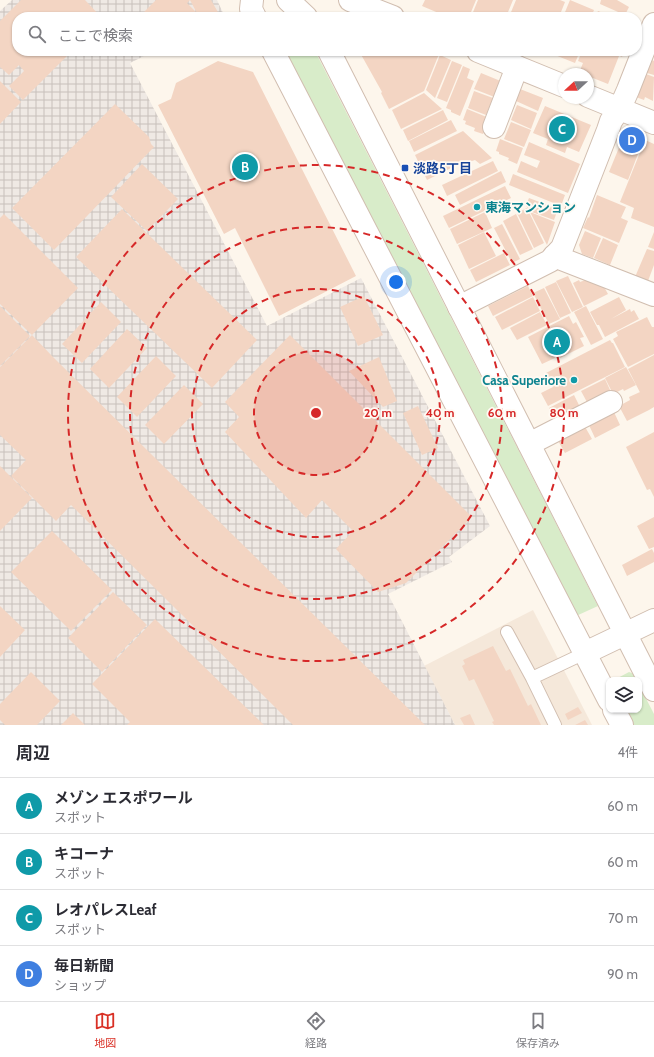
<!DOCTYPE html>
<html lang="ja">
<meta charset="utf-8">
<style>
:root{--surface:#fff;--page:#f7f7f7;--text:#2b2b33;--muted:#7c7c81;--line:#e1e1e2;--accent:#d93025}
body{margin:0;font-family:Cabin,"Noto Sans JP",sans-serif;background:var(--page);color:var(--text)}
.controls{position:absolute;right:12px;bottom:12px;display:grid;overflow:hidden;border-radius:8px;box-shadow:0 1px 3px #0004}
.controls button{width:36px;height:36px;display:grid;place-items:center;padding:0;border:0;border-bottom:1px solid var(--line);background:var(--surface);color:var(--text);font:20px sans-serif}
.compass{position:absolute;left:558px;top:68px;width:36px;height:36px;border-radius:50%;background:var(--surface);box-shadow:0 1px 3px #0004;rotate:249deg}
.you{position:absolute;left:396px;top:282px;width:14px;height:14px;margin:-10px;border:3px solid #fff;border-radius:50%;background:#1a73e8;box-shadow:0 0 0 6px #1a73e833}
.badge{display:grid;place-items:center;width:26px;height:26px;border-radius:50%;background:var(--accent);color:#fff;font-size:13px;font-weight:700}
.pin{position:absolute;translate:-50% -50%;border:2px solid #fff;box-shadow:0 1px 4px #0006}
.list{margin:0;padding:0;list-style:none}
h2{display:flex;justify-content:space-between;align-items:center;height:52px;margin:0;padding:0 16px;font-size:17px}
h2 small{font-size:13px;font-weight:400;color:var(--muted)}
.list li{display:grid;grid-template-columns:26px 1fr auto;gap:12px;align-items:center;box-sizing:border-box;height:56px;padding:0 16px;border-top:1px solid var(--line)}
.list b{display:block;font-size:15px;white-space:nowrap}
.list p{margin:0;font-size:13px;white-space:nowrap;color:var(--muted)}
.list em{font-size:13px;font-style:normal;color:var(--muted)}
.icon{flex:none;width:22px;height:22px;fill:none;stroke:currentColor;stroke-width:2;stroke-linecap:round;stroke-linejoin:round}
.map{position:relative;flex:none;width:654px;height:725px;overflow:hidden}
.search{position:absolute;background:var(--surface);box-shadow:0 1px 3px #0004;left:12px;right:12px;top:12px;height:44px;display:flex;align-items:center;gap:10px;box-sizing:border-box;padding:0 14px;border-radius:16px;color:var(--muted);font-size:15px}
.sheet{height:276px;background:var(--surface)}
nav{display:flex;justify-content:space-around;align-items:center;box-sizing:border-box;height:56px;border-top:1px solid var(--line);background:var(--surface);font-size:11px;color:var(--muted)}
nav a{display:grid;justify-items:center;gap:2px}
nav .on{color:var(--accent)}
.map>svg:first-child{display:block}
</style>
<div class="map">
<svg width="654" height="725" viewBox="0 0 654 725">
<defs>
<pattern id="industrial-grid" width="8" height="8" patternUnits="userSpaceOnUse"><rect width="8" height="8" fill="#efe9e4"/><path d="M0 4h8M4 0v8" fill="none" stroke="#c7c0bb"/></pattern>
</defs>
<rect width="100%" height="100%" fill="#fdf6ec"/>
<path fill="#f5e8da" d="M 533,610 L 592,725 L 455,725 L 424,666 Z"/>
<path fill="url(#industrial-grid)" d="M 12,0 L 217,0 L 224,15 L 221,17 L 17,17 L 17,51 L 154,51 L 130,63 L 267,326 L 361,278 L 490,526 L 449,557 L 452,562 L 388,594 L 455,725 L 0,725 L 0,11 Z"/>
<path fill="#d8ecc9" d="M 284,51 L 315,51 L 598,606 L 576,616 Z
M 629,672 L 634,674 L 637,680 L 614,680 Z
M 639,685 L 654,714 L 654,725 L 634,725 L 626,710 L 639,710 Z"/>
<path fill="#f3d5c3" d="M 21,0 L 85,0 L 101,17 L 17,17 L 17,51 L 72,51 L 23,100 L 9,86 L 24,71 L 19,65 L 9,75 L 0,67 L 0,21 Z
M 156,0 L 190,0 L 187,3 L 197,13 L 193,17 L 139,17 Z
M 190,0 L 211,0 L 219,14 L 213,17 L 199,17 Z
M 425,0 L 476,0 L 469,17 L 448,17 L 422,6 Z
M 478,0 L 513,0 L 506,17 L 471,17 Z
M 516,0 L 560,0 L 565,2 L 559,17 L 509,17 Z
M 570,0 L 594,10 L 591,17 L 563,17 Z
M 601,0 L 617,0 L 629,7 L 625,15 L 600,4 Z
M 598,11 L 613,17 L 595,17 Z
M 359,51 L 432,51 L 439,54 L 424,91 L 389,109 L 381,93 L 382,92 Z
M 557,51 L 580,51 L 575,63 L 555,55 Z
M 582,51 L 605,51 L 619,56 L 608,84 L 588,76 L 588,74 L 583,74 L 579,73 L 583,63 L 578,61 Z
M 609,51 L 625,51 L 622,57 Z
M 440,55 L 451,60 L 435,98 L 426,90 Z
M 652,60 L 654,61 L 654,75 L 647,73 Z
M 218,61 L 253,72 L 356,276 L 279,316 L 235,228 L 224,234 L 158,105 L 171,99 L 176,83 Z
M 452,61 L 462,65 L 447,102 L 437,98 Z
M 463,66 L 470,69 L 467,78 L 474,81 L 460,116 L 451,112 L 451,110 L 446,108 Z
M 481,73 L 503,82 L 497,98 L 474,89 Z
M 646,74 L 654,77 L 653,101 L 645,97 L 644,100 L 636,97 Z
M 0,81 L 21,102 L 0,124 Z
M 520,89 L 543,98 L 538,111 L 516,101 Z
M 474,91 L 493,98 L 486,115 L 468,108 Z
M 424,93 L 442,109 L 401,129 L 392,110 Z
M 115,104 L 149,137 L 151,144 L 154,147 L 54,250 L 12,208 Z
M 517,105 L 537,113 L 531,129 L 511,120 Z
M 545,106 L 591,125 L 579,152 L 567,147 L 565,153 L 546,145 L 548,139 L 533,133 Z
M 467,109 L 489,118 L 483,134 L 474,131 L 475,128 L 465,124 L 466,121 L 463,120 Z
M 443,110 L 448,120 L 408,141 L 403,130 Z
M 451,120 L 457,131 L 414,152 L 409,141 Z
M 511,122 L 531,130 L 524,147 L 504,139 Z
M 463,131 L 492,158 L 480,164 L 475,160 L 453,167 L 427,180 L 415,155 Z
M 625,133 L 643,141 L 628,180 L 609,172 Z
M 500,139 L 523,148 L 517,164 L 508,160 L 509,158 L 499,154 L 499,152 L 496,151 Z
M 645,140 L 654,144 L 654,227 L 631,218 L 634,208 L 620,202 Z
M 529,142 L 580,164 L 568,193 L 517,172 L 521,161 L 537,168 L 540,161 L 524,155 Z
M 493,161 L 498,171 L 447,196 L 442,185 Z
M 142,164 L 178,199 L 147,231 L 111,197 Z
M 501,171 L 506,182 L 460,205 L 455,195 Z
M 513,174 L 565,195 L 561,206 L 509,185 Z
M 505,186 L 511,198 L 449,228 L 443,216 Z
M 597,195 L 626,207 L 621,218 L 628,221 L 619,243 L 583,228 L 588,217 L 589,218 Z
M 529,198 L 558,209 L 554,220 L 529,211 L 526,205 Z
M 527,208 L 544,243 L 534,248 L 517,213 Z
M 122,209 L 257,340 L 212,388 L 76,257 Z
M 485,212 L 492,228 L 457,244 L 450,229 Z
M 530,212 L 555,222 L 547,245 Z
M 4,214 L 78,288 L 32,335 L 0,304 L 0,218 Z
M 516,214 L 533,249 L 520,255 L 503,221 Z
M 502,224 L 520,259 L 512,263 L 494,228 Z
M 585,231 L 601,238 L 593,258 L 582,254 L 579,245 Z
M 484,232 L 496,256 L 469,269 L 458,245 Z
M 654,232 L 654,249 L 648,247 Z
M 603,238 L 618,245 L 610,265 L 594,258 Z
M 647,249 L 654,251 L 654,265 L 648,281 L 635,277 Z
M 504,253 L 510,265 L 476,282 L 470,270 Z
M 568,276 L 583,307 L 572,312 L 556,281 Z
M 588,279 L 603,285 L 608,294 L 584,306 L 573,283 L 579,280 L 580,282 Z
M 556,282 L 571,313 L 560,318 L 545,287 Z
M 528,286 L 533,296 L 493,316 L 488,306 Z
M 544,288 L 560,319 L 549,324 L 533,293 Z
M 364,296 L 383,335 L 358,346 L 340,307 Z
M 533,297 L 540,311 L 502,330 L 495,317 Z
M 619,297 L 626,310 L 611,319 L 630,309 L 631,312 L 634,310 L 639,319 L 605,337 L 599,325 L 597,325 L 590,312 Z
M 101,302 L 121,322 L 82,363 L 62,344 Z
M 0,306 L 30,336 L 0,366 Z
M 586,306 L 603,339 L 591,345 L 574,312 Z
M 540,312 L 547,325 L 517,340 L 510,328 Z
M 569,316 L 573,324 L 576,322 L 584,337 L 580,338 L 584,346 L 560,358 L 556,350 L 552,352 L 555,358 L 542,364 L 528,337 Z
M 647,317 L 652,327 L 654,327 L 654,354 L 628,367 L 613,339 L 618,336 L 616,332 Z
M 127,329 L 147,348 L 109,388 L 90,369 Z
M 32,335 L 53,357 L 425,725 L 293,725 L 71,505 L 56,521 L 11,476 L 26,460 L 0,435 L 0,367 Z
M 290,335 L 472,517 L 406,583 L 378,592 L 336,549 L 353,531 L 322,500 L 306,518 L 225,432 L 239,417 L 225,402 Z
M 610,340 L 612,343 L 613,343 L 625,367 L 548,406 L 541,393 L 553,387 L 546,373 Z
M 654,355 L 654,407 L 649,410 L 628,369 Z
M 156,356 L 176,376 L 137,417 L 117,397 Z
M 379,357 L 397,401 L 383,407 L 349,371 Z
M 626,367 L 636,385 L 624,391 L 623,389 L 613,394 L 605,378 Z
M 605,379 L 611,392 L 588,404 L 581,391 Z
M 184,385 L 203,404 L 164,444 L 145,425 Z
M 640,392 L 649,410 L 627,421 L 619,406 L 630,400 L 629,397 Z
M 574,395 L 581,409 L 557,422 L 549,408 Z
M 418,406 L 438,448 L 422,455 L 403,413 Z
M 613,410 L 620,425 L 595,438 L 588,423 Z
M 584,425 L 592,439 L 565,453 L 557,439 Z
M 654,432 L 654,497 L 650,489 L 647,490 L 626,447 Z
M 0,466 L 32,498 L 0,531 Z
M 654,517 L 654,547 L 649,549 L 637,526 Z
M 52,531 L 112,590 L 71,631 L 11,572 Z
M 652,549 L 654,553 L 654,562 L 627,576 L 622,565 Z
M 113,592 L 147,625 L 102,672 L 68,638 Z
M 0,606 L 25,630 L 0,657 Z
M 155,619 L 264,725 L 127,725 L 130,722 L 92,684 Z
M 493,646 L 506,671 L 510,669 L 528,706 L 531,704 L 541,725 L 494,725 L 492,722 L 494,721 L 474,679 L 469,681 L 462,666 L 465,664 L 463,660 Z
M 31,672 L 60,701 L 37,725 L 5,725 L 0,720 L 0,704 Z
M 578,707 L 582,713 L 568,720 L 565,714 Z
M 73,713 L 85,725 L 61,725 Z
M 470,714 L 475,725 L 464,725 L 460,718 Z
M 585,720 L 588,725 L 575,725 Z"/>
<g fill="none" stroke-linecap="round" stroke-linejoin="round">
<defs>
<path id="service" d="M 507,632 L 532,678 L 555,725
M 532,678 L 585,653"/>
<path id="minor" d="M 494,127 L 517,67
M 459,307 L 550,261 L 562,248 L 608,130 L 611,121 L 620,108
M 529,444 L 611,402"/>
<path id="tertiary" d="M 252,0 L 251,9 L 255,17
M 288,0 L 306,17
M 350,0 L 393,17
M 273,51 L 609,700
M 329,51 L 654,690
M 478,51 L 564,86
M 588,96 L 654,123
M 620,108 L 628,90 L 654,24
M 554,256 L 654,295
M 585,653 L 654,620
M 614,710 L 622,725"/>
</defs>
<use href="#service" stroke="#d1beb0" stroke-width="14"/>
<use href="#minor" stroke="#d1beb0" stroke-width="24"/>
<use href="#tertiary" stroke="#d1beb0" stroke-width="24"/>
<use href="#service" stroke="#fff" stroke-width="12"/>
<use href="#minor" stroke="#fff" stroke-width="22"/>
<use href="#tertiary" stroke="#fff" stroke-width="22"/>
</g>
<circle cx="316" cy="413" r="62" fill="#d62828" fill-opacity=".12"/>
<g fill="none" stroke="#d62828" stroke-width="2" stroke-dasharray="7 5">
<circle cx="316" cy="413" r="62"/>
<circle cx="316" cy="413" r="124"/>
<circle cx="316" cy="413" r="186"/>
<circle cx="316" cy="413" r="248"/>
</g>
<rect fill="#1a4fb4" stroke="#fffaf3" stroke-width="1.5" x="401" y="164" width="8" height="8" rx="2"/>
<g fill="#0f9aa8" stroke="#fffaf3" stroke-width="1.5">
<circle cx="477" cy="207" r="4"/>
<circle cx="574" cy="380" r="4"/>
</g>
<g text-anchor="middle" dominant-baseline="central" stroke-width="3.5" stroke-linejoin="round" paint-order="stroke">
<g font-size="13" font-weight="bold" fill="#164399" stroke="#fffaf3" text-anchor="start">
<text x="413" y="168">淡路5丁目</text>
</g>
<g font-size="13" font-weight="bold" fill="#0d838f" stroke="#fffaf3" text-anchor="start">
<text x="485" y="207">東海マンション</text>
<text x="566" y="380" text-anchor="end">Casa Superiore</text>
</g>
</g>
<circle cx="316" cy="413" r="6" fill="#d62828" stroke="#fffaf3" stroke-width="2"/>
<g font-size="12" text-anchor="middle" font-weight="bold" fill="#d62828" stroke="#fffaf3" stroke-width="3.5" stroke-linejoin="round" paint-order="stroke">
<text x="378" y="417">20 m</text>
<text x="440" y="417">40 m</text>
<text x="502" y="417">60 m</text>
<text x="564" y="417">80 m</text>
</g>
</svg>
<div class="controls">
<button><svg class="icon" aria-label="layers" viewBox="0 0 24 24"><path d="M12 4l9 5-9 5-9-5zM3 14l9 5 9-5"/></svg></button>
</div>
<svg class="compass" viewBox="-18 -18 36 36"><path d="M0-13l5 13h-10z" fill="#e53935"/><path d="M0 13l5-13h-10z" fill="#7c7c81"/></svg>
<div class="you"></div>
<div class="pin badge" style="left:557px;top:342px;background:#0f9aa8">A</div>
<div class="pin badge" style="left:245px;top:167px;background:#0f9aa8">B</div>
<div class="pin badge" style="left:562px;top:129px;background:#0f9aa8">C</div>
<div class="pin badge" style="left:632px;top:140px;background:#3f7fe0">D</div>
<div class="search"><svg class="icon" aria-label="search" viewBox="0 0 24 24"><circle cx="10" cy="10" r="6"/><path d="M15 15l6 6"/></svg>ここで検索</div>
</div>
<section class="sheet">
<h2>周辺<small>4件</small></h2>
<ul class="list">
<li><span class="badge" style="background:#0f9aa8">A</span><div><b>メゾン エスポワール</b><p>スポット</p></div><em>60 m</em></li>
<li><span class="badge" style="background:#0f9aa8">B</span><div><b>キコーナ</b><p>スポット</p></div><em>60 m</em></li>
<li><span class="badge" style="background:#0f9aa8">C</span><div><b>レオパレスLeaf</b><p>スポット</p></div><em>70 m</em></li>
<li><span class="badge" style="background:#3f7fe0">D</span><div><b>毎日新聞</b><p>ショップ</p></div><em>90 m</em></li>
</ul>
</section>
<nav>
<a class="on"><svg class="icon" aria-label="map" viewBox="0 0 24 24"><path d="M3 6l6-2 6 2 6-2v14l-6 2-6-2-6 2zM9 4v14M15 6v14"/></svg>地図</a>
<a><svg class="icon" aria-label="directions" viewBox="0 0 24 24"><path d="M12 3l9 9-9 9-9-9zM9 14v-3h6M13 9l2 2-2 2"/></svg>経路</a>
<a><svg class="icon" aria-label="saved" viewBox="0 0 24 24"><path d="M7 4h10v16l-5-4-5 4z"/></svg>保存済み</a>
</nav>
